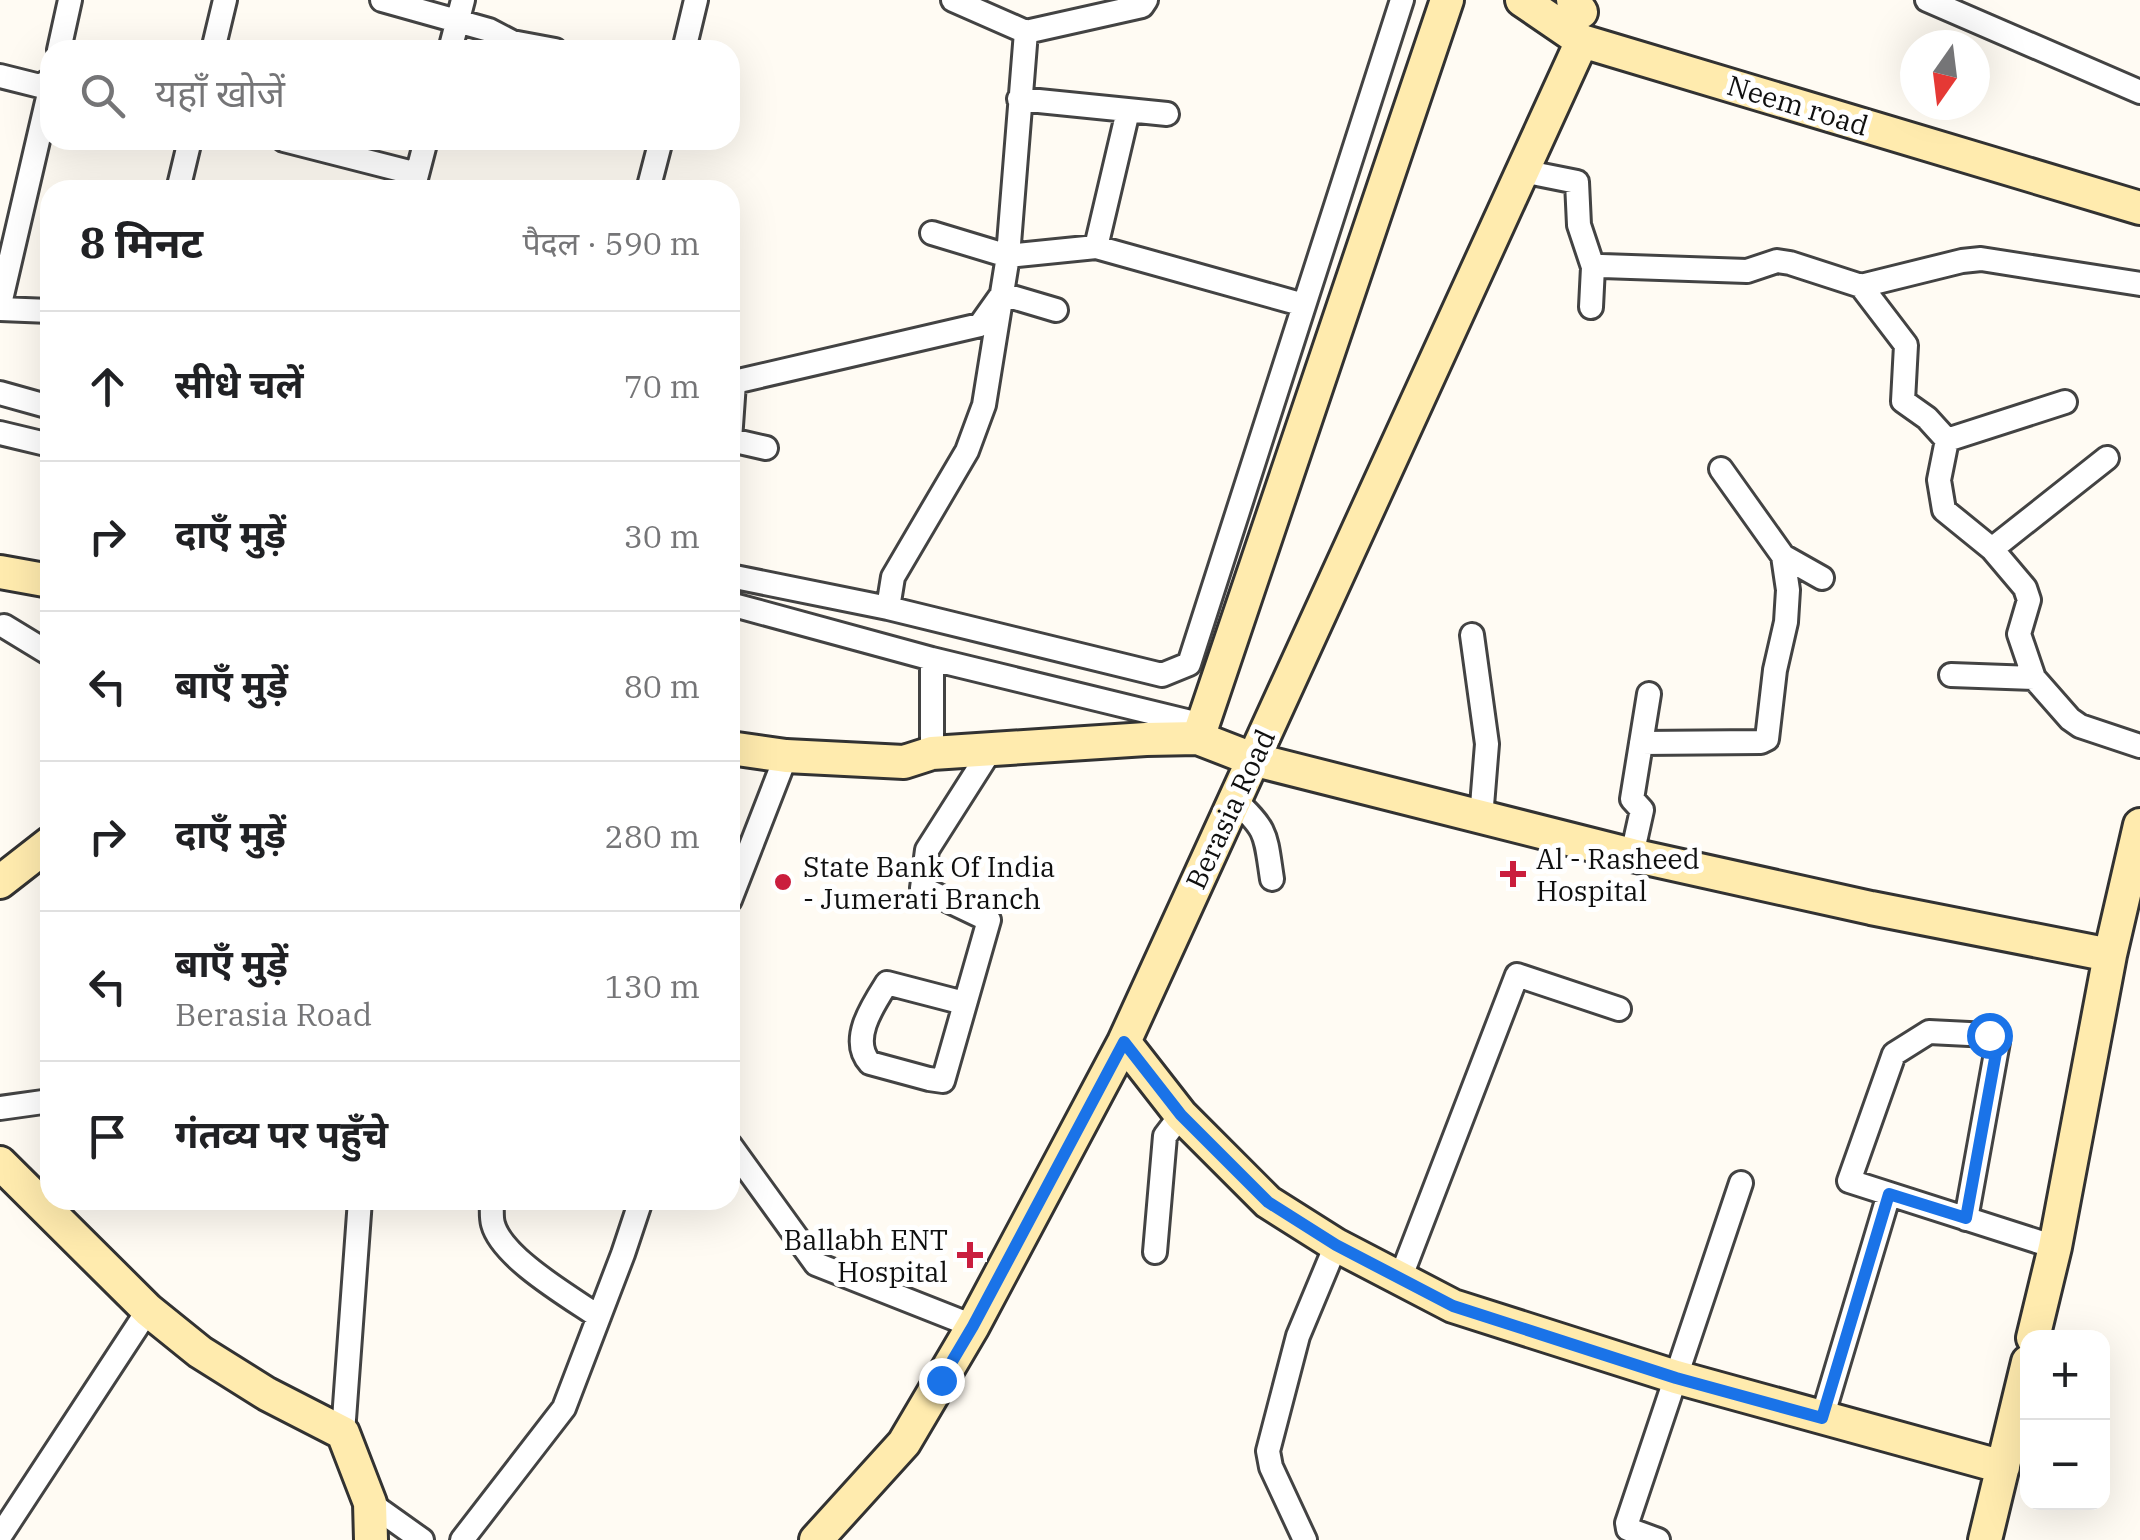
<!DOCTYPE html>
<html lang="hi">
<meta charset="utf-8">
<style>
:root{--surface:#fff;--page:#f2f2f2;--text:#202124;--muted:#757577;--line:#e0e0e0}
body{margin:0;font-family:"IBM Plex Serif","Noto Sans Devanagari",serif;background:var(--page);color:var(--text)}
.controls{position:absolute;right:30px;bottom:30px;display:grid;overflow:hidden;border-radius:20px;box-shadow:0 10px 40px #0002}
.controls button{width:90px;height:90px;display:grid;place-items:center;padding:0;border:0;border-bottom:2px solid var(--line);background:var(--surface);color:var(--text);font:50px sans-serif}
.compass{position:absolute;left:1900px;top:30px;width:90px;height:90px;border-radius:50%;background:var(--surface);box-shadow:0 10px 40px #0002;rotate:194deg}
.stop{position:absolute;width:30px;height:30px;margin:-22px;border:8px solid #1a73e8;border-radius:50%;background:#fff}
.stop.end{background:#1a73e8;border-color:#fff;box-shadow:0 2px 10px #0008}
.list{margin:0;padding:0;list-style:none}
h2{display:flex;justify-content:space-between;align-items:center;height:130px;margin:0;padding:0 40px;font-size:42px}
h2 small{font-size:32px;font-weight:400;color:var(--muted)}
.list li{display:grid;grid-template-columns:65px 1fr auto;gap:30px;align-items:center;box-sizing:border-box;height:150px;padding:0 40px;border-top:2px solid var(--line)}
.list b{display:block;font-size:38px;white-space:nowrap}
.list p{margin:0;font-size:32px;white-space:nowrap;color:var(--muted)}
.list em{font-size:32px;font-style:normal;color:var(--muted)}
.icon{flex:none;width:55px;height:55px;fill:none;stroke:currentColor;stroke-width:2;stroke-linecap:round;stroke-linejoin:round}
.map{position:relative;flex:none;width:2140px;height:1540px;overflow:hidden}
.search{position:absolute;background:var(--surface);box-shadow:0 10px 40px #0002;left:40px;top:40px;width:700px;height:110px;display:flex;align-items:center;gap:25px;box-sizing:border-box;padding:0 35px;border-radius:30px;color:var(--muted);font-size:38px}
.panel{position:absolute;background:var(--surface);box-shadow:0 10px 40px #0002;left:40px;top:180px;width:700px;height:1030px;border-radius:30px}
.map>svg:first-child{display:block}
</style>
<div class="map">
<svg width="2140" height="1540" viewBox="0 0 2140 1540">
<rect width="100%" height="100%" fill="#fffbf3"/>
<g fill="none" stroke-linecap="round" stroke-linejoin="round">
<defs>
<path id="street" d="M 382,0 L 489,30 L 512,42 L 555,50
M 953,0 L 1026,32 L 1142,6 L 1146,0
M 1927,0 L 2140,92
M 59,50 L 70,0
M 213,50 L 225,0
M 450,50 L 463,0
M 684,50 L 696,0
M 0,76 L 40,86 L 50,80
M 1019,99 L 1167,114
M 284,140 L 417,174
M 1522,171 L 1577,182 L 1579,225 L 1593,267
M 178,190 L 190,140
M 413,190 L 426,140
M 648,190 L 661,140
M 932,233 L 1008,256 L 1096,247 L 1304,305
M 1096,247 L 1128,111
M 1861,286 L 1906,345 L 1903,401 L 1927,418 L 1947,440
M 0,304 L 50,89
M 1591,307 L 1593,267 L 1602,266 L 1747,271 L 1777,261 L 1790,263 L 1861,286 L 1962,261 L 1981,259 L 2140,284
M 0,309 L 50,311
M 730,383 L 980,325 L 1002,294 L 1056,310
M 0,393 L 50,407
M 2065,402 L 1947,440 L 1939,480 L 1944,510 L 1992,549 L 2107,458
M 0,433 L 50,445
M 730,440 L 734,383
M 731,440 L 766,448
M 1992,549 L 2025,588 L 2029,600 L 2019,634 L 2034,678 L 2070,719 L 2080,726 L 2140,746
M 1783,556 L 1822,578
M 730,576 L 888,608 L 1162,675 L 1189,664 L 1402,0
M 730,604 L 932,659 L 1203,725
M 888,608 L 893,577 L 967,451 L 984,405 L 1008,256 L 1026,32
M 4,626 L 50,654
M 1472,635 L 1487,744 L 1481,818
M 1951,675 L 2034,678
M 1641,743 L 1761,742 L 1767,739 L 1775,670 L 1786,622 L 1788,590 L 1783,556 L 1721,469
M 932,753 L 932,659
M 1234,799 C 1268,831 1265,833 1272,879
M 1632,855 L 1642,810 L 1632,799 L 1649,694
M 730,900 L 786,756
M 964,1003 L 887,983 C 873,1005 849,1040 870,1063 L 929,1079 L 943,1081 L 989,920 L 922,888 L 927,850 L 990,751
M 0,1108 L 50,1101
M 730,1145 L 816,1264 L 973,1326
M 492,1200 C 492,1207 491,1217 493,1224 C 502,1258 570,1297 599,1317
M 1966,1219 L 1998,1042 L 1989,1035 L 1929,1032 L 1894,1054 L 1849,1181 L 2055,1247
M 1155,1252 L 1165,1136 L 1181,1115
M 1400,1279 L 1517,975 L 1619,1009
M 1822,1418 L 1889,1194
M 343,1433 L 360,1200
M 370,1503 L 422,1540
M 0,1536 L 148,1310
M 462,1540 L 564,1408 L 623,1254 L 641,1200
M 1305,1540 L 1271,1467 L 1268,1451 L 1298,1336 L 1336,1245
M 1658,1540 L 1628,1529 L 1627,1523 L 1741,1183"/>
<path id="secondary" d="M 1522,0 L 1582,41 L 2140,208
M 1573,0 L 1581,12
M 0,572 L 50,581
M 1198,738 L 1447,0
M 730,748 L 786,756 L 904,762 L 932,753 L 1146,739 L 1198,738 L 1252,759 L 1632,855 L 1871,908 L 2110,955
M 0,882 L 50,843
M 1124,1042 L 1181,1115 L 1268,1202 L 1336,1245 L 1453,1306 L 1676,1377 L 2003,1467
M 0,1163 L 148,1310 L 200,1352 L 267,1394 L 343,1433 L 370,1503 L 371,1540
M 2033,1338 L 2055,1247 L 2110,955 L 2140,825
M 816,1540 L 904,1443 L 973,1326 L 1124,1042 L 1582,41
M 1985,1540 L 2028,1362"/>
</defs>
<use href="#street" stroke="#434343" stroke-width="28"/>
<use href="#secondary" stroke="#323232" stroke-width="38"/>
<use href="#street" stroke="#fff" stroke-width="22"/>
<use href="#secondary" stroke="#ffebae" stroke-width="32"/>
</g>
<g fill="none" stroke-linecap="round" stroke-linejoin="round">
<path stroke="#1a73e8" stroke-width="12" d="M 941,1380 L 973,1326 L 1124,1042 L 1181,1115 L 1268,1202 L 1336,1245 L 1453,1306 L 1676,1378 L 1822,1418 L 1889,1194 L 1966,1218 L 1998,1042 L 1989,1035"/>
</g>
<g fill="#ca1e3e" stroke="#fff" stroke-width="4">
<path d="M1508 859h10v10h10v10h-10v10h-10v-10h-10v-10h10z"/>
<circle cx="783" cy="882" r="10"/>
<path d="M965 1240h10v10h10v10h-10v10h-10v-10h-10v-10h10z"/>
</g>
<g text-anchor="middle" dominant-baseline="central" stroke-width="10" stroke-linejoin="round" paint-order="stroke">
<g font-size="28" fill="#101010" stroke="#fff">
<text transform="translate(1798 105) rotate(17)">Neem road</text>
<text transform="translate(1230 809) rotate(-65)">Berasia Road</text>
</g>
<g font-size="28" fill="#101010" stroke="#fff" text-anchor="start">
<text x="1536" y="858">Al - Rasheed<tspan x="1536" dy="32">Hospital</tspan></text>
<text x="803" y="866">State Bank Of India<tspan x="803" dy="32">- Jumerati Branch</tspan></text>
<text x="948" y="1239" text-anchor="end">Ballabh ENT<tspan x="948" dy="32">Hospital</tspan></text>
</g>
</g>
</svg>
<div class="controls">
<button>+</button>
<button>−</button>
</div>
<svg class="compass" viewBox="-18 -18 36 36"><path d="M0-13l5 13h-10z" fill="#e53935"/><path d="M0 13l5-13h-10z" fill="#757577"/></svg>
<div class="stop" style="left:1989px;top:1035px"></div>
<div class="stop end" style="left:941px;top:1380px"></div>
<div class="search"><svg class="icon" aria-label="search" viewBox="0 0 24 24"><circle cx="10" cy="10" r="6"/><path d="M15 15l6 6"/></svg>यहाँ खोजें</div>
<section class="panel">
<h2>8 मिनट<small>पैदल · 590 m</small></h2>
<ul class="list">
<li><svg class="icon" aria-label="ahead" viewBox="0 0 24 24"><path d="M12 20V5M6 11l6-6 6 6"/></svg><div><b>सीधे चलें</b></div><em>70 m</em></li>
<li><svg class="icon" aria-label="right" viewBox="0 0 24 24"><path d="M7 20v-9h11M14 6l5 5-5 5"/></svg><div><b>दाएँ मुड़ें</b></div><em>30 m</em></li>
<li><svg class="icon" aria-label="left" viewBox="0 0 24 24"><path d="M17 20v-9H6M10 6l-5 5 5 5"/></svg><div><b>बाएँ मुड़ें</b></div><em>80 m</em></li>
<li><svg class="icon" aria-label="right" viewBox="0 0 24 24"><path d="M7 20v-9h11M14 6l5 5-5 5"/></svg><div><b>दाएँ मुड़ें</b></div><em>280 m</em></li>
<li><svg class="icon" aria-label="left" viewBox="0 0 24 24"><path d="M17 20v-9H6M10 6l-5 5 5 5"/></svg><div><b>बाएँ मुड़ें</b><p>Berasia Road</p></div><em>130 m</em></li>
<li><svg class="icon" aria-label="arrive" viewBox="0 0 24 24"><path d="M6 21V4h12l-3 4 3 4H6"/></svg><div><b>गंतव्य पर पहुँचे</b></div></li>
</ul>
</section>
</div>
